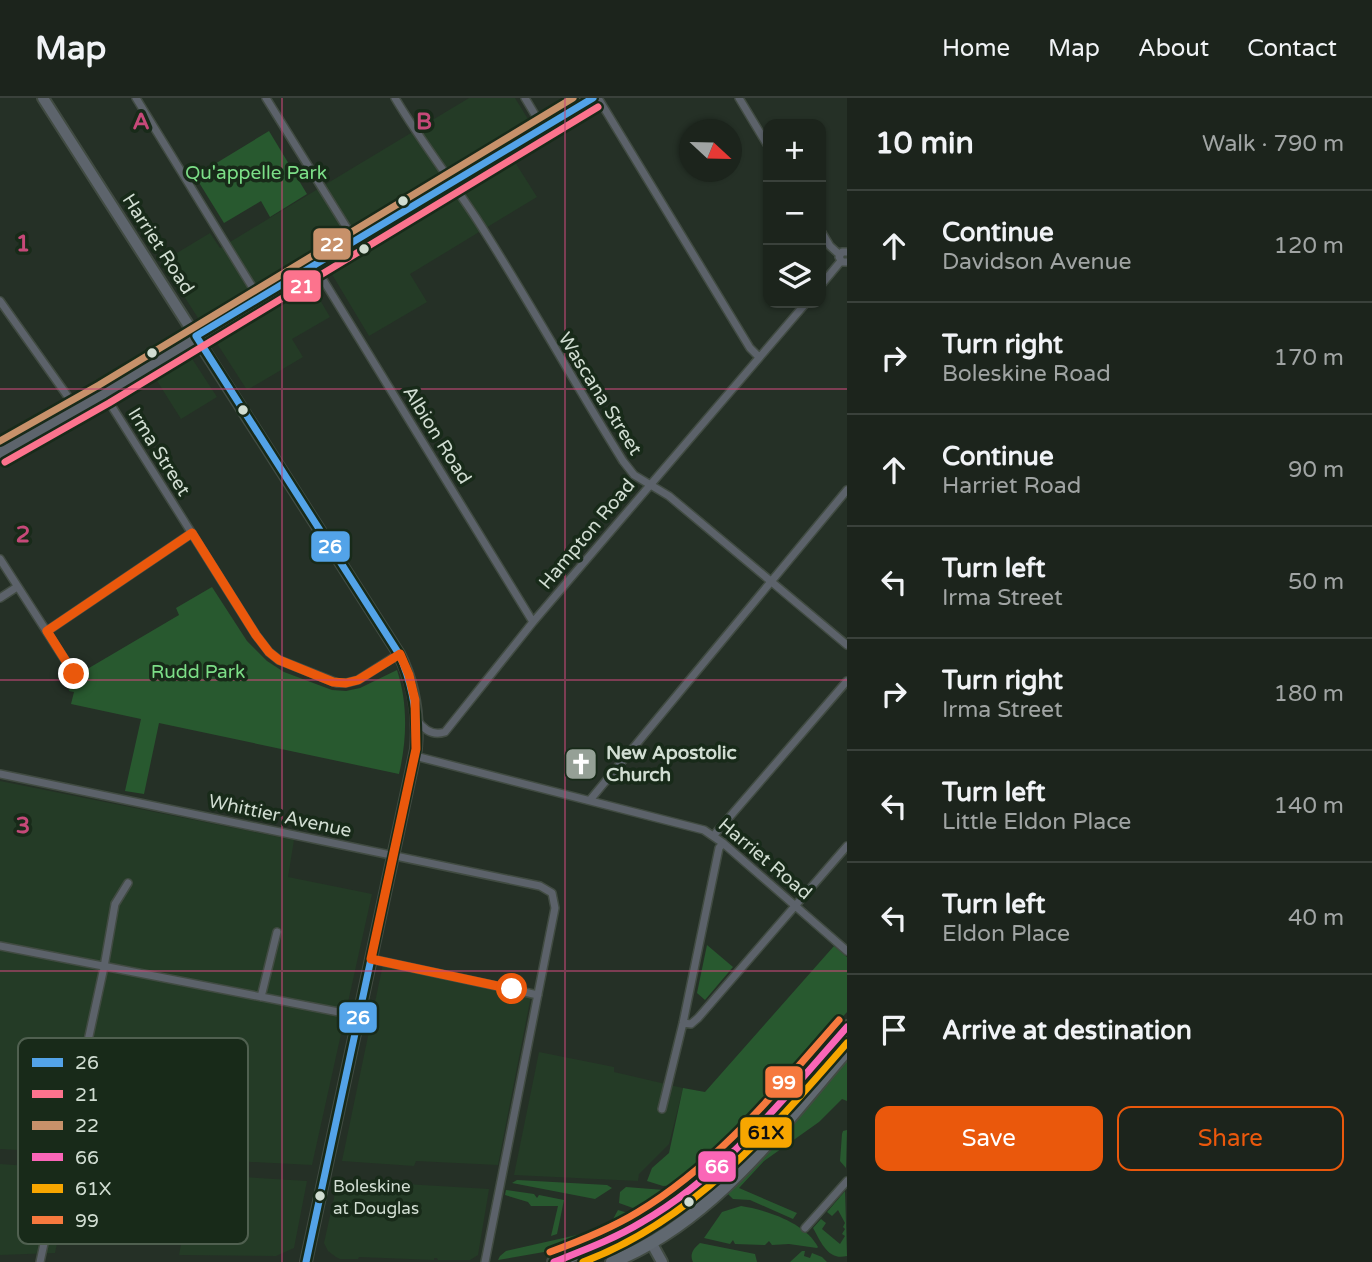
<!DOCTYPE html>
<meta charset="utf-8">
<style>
:root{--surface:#1c241c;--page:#293029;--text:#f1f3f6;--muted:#a0a4a3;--line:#3a413b;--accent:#ea580c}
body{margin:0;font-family:"Varela Round",sans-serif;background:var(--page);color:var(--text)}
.controls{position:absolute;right:21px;top:21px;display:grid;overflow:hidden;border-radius:14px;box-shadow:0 2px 5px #0004}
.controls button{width:63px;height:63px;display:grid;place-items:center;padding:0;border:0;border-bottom:2px solid var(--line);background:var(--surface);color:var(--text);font:35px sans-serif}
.compass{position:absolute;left:679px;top:21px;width:63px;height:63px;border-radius:50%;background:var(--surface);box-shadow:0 2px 5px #0004;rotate:112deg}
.stop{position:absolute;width:21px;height:21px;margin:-16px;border:5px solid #ea580c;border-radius:50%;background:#fff}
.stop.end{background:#ea580c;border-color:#fff;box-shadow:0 2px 7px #0008}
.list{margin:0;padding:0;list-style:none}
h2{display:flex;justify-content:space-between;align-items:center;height:91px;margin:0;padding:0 28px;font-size:30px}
h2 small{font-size:23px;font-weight:400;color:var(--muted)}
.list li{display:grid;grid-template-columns:46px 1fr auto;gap:21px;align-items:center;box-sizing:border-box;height:112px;padding:0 28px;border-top:2px solid var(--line)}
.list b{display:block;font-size:26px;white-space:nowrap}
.list p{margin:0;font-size:23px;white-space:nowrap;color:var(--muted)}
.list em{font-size:23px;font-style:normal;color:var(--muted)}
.actions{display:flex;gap:14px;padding:21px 28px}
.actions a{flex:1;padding:16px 0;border:2px solid var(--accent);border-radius:14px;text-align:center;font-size:24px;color:var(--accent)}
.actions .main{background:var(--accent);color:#fff}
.icon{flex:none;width:38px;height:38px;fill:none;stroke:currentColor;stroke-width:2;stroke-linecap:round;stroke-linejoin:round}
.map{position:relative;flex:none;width:847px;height:1164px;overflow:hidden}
header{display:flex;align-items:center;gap:42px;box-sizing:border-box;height:98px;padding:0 35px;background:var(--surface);border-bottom:2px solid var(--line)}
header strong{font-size:33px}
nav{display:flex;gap:38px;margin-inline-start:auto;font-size:24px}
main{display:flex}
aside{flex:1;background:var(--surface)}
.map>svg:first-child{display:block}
</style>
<header>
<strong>Map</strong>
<nav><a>Home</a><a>Map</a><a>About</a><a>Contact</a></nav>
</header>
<main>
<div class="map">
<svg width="847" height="1164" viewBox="0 0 847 1164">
<rect width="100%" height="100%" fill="#253026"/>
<path fill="#243b26" d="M 469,0 L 515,0 L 528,21 L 200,223 L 162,164 L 210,135 L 220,150 Z
M 513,61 L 537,99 L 410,176 L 427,204 L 369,238 L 330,173 L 434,111 Z
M 310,185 L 330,219 L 292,241 L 303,259 L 247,292 L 218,247 L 218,241 Z
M 189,256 L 217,299 L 181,321 L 154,278 Z
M 0,683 L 294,742 L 288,779 L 372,796 L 312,1067 L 0,1051 Z
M 383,866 L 531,898 L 498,1067 L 416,1063 L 414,1068 L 342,1063 Z
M 539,954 L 614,969 L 614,974 L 683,990 L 669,1046 L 639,1076 L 638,1083 L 514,1077 Z
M 0,1066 L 73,1071 L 55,1155 L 0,1157 Z
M 194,1076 L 307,1083 L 294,1150 L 276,1158 L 179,1157 Z
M 338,1082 L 489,1091 L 478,1157 L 470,1162 L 438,1162 L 437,1160 L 434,1160 L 434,1162 L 359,1159 L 358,1161 L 340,1161 L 336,1159 L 328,1153 L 324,1145 Z"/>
<path fill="#28592f" d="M 269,33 L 307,96 L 270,119 L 261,103 L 224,125 L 195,78 Z
M 212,489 L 247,543 L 267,563 L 284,574 L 332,592 L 346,593 L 360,590 L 397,572 C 408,605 407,642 399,676 L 159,625 L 144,696 L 125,693 L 141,621 L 71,606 L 74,594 L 69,593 L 72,580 L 179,517 L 176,510 Z
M 707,847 L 733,869 L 705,902 L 697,895 Z
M 834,848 L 847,859 L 847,914 L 732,1043 L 678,1087 L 663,1088 L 647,1083 L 652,1070 L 669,1055 L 683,990 L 705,994 Z
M 847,962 L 847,1003 L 842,1001 L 819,1024 L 764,1063 L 739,1090 L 797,1115 L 793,1121 L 750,1102 L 733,1101 L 728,1096 L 756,1068 Z
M 847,1032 L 846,1070 L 840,1063 L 842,1036 L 843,1033 Z
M 517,1082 L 607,1087 L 612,1090 L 595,1101 L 512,1085 Z
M 681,1088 L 644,1114 L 619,1105 L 620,1094 L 626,1089 L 664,1092 Z
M 506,1092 L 534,1096 L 537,1100 L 539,1097 L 564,1102 L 557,1136 L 551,1138 L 558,1108 L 531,1108 L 528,1104 L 505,1097 Z
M 845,1093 L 847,1158 C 828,1163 821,1144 813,1130 L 821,1121 L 826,1125 L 822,1131 L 840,1146 L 845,1138 L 842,1136 L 845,1131 L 843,1129 L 845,1125 L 838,1112 L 832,1118 L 827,1114 Z
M 741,1108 C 767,1112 806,1125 818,1149 L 817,1150 L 789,1146 L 772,1147 L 769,1143 L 765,1147 L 735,1146 L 733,1142 L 730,1146 L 704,1140 L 722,1114 Z
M 618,1112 L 631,1116 L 631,1120 L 634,1121 L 567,1150 L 498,1162 L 500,1158 L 506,1153 L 599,1132 L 612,1123 Z
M 700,1145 L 755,1156 L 757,1164 L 693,1164 C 689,1156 694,1150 700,1145 Z
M 802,1153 L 805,1153 L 804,1158 L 810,1160 L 812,1155 L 822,1159 L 827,1164 L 790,1164 Z"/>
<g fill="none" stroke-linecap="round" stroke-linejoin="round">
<defs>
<path id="street" d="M 136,0 L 259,200
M 266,0 L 355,143
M 395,0 C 420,42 449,79 476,120 C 527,199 573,283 623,363 L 634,377 L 669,398 L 847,547
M 525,0 L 543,30
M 598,0 L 750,250 L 759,259
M 739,0 L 768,48
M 821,133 L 830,148 L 840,157
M 847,154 L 842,154 L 839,159 L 842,164 L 847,164
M 314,167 L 533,524
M 821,187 L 841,163
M 0,203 L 76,310
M 104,296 L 256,537 L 269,554 L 279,562 L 337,585 L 346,585 L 358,582 L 399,556
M 0,461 L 74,576
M 0,500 L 17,489
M 47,533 L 192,435
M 417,622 C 424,632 433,638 445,634 L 533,524 L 806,205
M 415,658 L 704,732 L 723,745 L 847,853
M 0,676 L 540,788 L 552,795 L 555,810 L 485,1164
M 590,702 L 847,392
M 714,737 L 847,583
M 0,848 L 359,918
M 371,861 L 538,897
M 261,899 L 277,834
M 683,925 L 691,926 L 698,920 L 847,748
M 662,1011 L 683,925 L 719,750 L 723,745
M 73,1012 L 229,1020
M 183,1090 L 189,1068 L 197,1018
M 805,1130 L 847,1083
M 40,1164 L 104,869 L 115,806 L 128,785"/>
<path id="secondary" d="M 43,0 L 399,556 C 414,586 419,617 416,651 L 306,1164
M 0,355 L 104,296 L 593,0
M 652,1146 L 662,1164"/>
<path id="highway" d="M 554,1164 C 687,1122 758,1029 847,929
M 612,1164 C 713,1123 778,1032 847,952"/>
</defs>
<use href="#street" stroke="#414b42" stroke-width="10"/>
<use href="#secondary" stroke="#414b42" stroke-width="14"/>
<use href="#highway" stroke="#414b42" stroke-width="16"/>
<use href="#street" stroke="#5c626a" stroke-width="7"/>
<use href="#secondary" stroke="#5d646c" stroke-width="10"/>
<use href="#highway" stroke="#606870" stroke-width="12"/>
<defs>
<path id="bus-1" d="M 196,238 L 399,556 C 413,587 418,617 416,651 L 306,1164
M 196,238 L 593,0"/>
<path id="bus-2" d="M 5,364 L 109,305 L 598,9"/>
<path id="bus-3" d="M 0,343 L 99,287 L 573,0"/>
<path id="bus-4" d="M 554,1164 C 584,1152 614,1141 642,1124 C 724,1077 785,999 847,929"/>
<path id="bus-5" d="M 583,1164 C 694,1122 771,1032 847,945"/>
<path id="bus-6" d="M 550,1154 C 580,1143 610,1131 638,1114 C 718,1066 778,991 839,922"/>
</defs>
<use href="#bus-1" stroke="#182a19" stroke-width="12"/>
<use href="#bus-2" stroke="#182a19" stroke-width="12"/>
<use href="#bus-3" stroke="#182a19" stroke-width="12"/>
<use href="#bus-4" stroke="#182a19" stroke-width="12"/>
<use href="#bus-5" stroke="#182a19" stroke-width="12"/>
<use href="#bus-6" stroke="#182a19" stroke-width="12"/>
<use href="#bus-1" stroke="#53a3e8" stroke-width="7"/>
<use href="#bus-2" stroke="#fc738d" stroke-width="7"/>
<use href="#bus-3" stroke="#c7916a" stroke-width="7"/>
<use href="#bus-4" stroke="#fa66b7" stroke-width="7"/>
<use href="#bus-5" stroke="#f7a600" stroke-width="7"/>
<use href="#bus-6" stroke="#f6793e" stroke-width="7"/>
</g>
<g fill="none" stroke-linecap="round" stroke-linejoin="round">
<path stroke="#ea580c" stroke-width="9" d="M 74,576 L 47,533 L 192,435 L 256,537 L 269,554 L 279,562 L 333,584 L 346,585 L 358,582 L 400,556 L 409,577 L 415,602 L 416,651 L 371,861 L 512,891"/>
</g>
<path fill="none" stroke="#c64979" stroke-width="2" stroke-opacity="0.55" d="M 282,0 L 282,1164M 565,0 L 565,1164M 0,291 L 847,291M 0,582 L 847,582M 0,873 L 847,873"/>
<defs>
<symbol id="church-square" viewBox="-11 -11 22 22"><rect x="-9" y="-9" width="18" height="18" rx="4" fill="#95a096" stroke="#182a19"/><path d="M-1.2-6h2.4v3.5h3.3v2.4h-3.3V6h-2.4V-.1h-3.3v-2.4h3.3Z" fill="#fff"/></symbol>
</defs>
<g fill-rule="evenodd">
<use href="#church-square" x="562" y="647" width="38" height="38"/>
</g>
<g fill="#d1ddd2" stroke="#182a19" stroke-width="2.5">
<circle cx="403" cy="103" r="6"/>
<circle cx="364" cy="151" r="6"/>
<circle cx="152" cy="255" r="6"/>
<circle cx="243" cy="312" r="6"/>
<circle cx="320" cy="1098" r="6"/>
<circle cx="689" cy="1104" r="6"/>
</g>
<g text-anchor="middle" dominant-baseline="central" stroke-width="7" stroke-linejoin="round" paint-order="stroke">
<g font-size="17" fill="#d1ddd2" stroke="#182a19" text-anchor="start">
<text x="333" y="1088">Boleskine<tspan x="333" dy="22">at Douglas</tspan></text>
</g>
<g font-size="19" fill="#7cde87" stroke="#182a19">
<text x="256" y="75">Qu'appelle Park</text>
<text x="198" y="574">Rudd Park</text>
</g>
<g font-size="19" fill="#d1ddd2" stroke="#182a19">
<text transform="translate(158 146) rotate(57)">Harriet Road</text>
<text transform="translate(600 296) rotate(58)">Wascana Street</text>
<text transform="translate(437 337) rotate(58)">Albion Road</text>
<text transform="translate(159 354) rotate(58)">Irma Street</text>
<text transform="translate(587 436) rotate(-50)">Hampton Road</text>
<text transform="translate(280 718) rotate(12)">Whittier Avenue</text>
<text transform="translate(765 761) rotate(40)">Harriet Road</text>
</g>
<g font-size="19" font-weight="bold" fill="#d1ddd2" stroke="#182a19" text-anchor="start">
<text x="606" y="655">New Apostolic<tspan x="606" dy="22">Church</tspan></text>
</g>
</g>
<rect x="18" y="940" width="230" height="206" rx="10" fill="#182a19" stroke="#506050" stroke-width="2"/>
<rect x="32" y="960" width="31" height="9" fill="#53a3e8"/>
<rect x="32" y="992" width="31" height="8" fill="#fc738d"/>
<rect x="32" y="1023" width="31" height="9" fill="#c7916a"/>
<rect x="32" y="1055" width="31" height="8" fill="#fa66b7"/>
<rect x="32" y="1086" width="31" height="9" fill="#f7a600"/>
<rect x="32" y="1118" width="31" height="8" fill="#f6793e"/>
<g font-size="19" fill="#d1ddd2">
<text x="75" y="971">26</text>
<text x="75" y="1003">21</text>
<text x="75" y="1034">22</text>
<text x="75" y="1066">66</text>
<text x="75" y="1097">61X</text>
<text x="75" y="1129">99</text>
</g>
<g font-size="23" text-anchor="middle" font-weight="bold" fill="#c64979" stroke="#182a19" stroke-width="7" stroke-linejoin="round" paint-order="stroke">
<text x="141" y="31">A</text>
<text x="424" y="31">B</text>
<text x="23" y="153">1</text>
<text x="23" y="444">2</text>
<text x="23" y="735">3</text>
</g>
<g stroke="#182a19" stroke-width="2.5">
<rect x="312" y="129" width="40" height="34" rx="7" fill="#c7916a"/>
<rect x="282" y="171" width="40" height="34" rx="7" fill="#fc738d"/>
<rect x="310" y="432" width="41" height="33" rx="7" fill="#53a3e8"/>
<rect x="338" y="903" width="40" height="33" rx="7" fill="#53a3e8"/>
<rect x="764" y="967" width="40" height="34" rx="7" fill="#f6793e"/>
<rect x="739" y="1018" width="54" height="33" rx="7" fill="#f7a600"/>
<rect x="697" y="1052" width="40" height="33" rx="7" fill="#fa66b7"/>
</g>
<g font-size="19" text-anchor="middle" font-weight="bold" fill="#fff">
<text x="332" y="153">22</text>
<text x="302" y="195">21</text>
<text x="330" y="455">26</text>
<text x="358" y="926">26</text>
<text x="784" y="991">99</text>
<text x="717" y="1075">66</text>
</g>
<g font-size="19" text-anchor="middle" font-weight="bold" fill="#111">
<text x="766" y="1041">61X</text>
</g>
</svg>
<div class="controls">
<button>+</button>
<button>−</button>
<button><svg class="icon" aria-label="layers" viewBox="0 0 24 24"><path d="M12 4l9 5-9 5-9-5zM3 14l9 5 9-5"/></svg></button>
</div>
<svg class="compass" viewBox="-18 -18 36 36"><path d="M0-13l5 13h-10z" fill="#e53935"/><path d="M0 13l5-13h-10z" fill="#a0a4a3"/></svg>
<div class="stop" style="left:512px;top:891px"></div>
<div class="stop end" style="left:74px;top:576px"></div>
</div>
<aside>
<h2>10 min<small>Walk · 790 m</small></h2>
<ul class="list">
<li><svg class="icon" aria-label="ahead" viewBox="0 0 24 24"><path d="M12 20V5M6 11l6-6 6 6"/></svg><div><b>Continue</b><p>Davidson Avenue</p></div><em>120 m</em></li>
<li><svg class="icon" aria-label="right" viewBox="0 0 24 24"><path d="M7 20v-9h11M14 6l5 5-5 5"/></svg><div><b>Turn right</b><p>Boleskine Road</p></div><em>170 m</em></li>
<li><svg class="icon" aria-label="ahead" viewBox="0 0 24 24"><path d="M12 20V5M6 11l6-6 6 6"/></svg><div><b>Continue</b><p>Harriet Road</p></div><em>90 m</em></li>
<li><svg class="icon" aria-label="left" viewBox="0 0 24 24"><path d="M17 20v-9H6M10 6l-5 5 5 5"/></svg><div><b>Turn left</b><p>Irma Street</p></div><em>50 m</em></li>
<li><svg class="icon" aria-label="right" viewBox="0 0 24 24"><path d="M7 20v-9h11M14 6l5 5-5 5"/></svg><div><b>Turn right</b><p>Irma Street</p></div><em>180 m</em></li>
<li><svg class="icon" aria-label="left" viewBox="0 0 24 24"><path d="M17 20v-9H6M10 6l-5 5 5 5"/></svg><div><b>Turn left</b><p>Little Eldon Place</p></div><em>140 m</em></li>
<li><svg class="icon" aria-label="left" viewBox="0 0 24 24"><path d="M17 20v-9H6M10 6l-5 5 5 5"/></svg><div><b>Turn left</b><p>Eldon Place</p></div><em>40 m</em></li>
<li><svg class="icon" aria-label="arrive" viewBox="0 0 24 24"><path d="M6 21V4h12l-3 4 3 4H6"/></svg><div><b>Arrive at destination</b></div></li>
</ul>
<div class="actions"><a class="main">Save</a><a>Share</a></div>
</aside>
</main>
